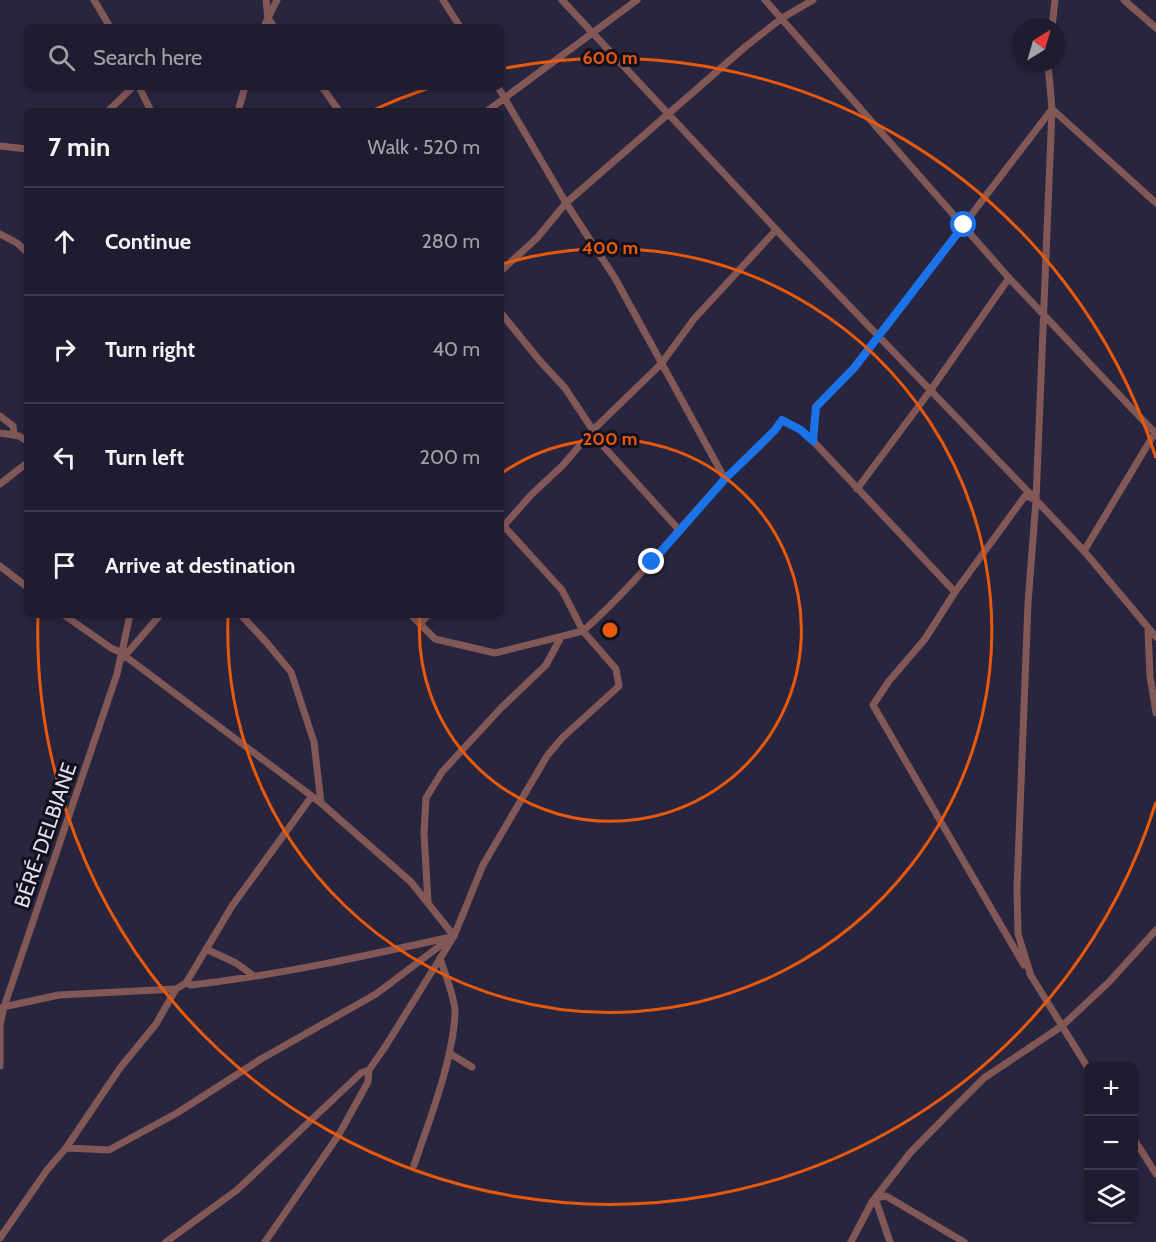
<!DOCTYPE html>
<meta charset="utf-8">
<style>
:root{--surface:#201c2f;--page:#282537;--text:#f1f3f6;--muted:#a2a1aa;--line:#3d3a4b}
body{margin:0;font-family:Cabin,sans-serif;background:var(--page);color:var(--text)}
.controls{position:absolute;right:18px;bottom:18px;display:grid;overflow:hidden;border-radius:9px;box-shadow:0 3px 9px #0003}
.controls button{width:54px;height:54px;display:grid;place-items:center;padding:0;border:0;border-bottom:2px solid var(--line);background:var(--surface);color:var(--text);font:30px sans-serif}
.compass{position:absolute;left:1012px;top:18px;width:54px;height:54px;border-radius:50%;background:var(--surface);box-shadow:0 3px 9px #0003;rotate:37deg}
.stop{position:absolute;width:18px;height:18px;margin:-14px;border:4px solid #1a73e8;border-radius:50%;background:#fff}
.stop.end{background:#1a73e8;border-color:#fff;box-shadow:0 2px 6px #0008}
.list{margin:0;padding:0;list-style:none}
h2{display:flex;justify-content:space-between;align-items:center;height:78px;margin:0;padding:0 24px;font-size:26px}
h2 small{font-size:20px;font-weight:400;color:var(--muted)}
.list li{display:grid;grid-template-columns:39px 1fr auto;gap:18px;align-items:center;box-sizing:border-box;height:108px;padding:0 24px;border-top:2px solid var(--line)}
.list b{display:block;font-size:22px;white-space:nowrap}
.list em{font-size:20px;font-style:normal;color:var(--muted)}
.icon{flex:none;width:33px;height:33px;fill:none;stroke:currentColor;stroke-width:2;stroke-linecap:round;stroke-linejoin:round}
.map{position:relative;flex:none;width:1156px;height:1242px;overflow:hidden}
.search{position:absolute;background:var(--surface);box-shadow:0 3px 9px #0003;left:24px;top:24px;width:480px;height:66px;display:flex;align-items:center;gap:15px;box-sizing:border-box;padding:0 21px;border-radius:9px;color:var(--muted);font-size:22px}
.panel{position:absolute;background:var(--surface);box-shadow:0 3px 9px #0003;left:24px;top:108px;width:480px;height:510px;border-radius:9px}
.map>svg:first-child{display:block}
</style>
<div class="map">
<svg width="1156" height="1242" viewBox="0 0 1156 1242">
<rect width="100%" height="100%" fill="#2a253f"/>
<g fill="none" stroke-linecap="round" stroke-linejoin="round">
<path stroke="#825857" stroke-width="7" d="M 94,0 L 110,27
M 443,0 L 460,27
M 562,0 L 785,239 L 1036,500 L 1084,551 L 1156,637
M 765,0 L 1009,278 L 1156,434
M 1124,0 L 1156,28
M 264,27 L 268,18 L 266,0
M 274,27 L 268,18 L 277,0
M 1052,27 L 1055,0
M 139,87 L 151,111
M 322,87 L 339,111
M 498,87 L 566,203 L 615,278 L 725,479
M 108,111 L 133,87
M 238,111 L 245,87
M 487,111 L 637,0
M 0,146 L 27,149
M 0,234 L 17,243 L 27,252
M 501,271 L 537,238 L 566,203 L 745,47 L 782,18 L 813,0
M 501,313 L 540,361 L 565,388 L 604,447 L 680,531
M 0,416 L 13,426 L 14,435
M 0,433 L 19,436 L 27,441
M 813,441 L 816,407 L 854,368 L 878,337 L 1052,109 L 1156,203
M 0,484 L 27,463
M 857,489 L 930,391 L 1009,278
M 501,529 L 531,495 L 563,465 L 593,430 L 661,364 L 694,319 L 776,230
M 1084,551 L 1156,431
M 0,566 L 27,587
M 64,615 L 111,648 L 122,653
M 241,615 L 267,643 L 291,672 L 314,742 L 321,803
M 411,615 L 435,639 L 495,653 L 583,631 L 562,590 L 501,523
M 420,624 L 428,615
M 1148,630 L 1150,676 L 1156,713
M 125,656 L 321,803 L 411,882 L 454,936
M 123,658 L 160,615
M 428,902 L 424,833 L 426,798 L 442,772 L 501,708 L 546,665 L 561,637
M 206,949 L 236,963 L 254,976
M 1024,965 L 873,705 L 889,681 L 925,639 L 955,592 L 1025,496 L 1034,499
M 1030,974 L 1088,1068
M 1031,976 L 1018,934 L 1017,888 L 1028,603 L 1036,500 L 1052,109 L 1048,63
M 186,983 L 191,985 C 279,975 365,956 451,937
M 3,1007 L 59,995 L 176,989 L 186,983 L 232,906 L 312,796
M 449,1053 L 472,1067
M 0,1066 L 0,1025 L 4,1007 L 117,674 L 130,615
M 1134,1139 L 1156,1174
M 66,1148 L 109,1150 L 177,1113 L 261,1059 L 376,994 L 449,939
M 414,1165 C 429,1122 454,1057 455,1012 C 455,997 444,972 440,958
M 0,1238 L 47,1170 L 66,1148 L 120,1068 L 156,1024 L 176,989
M 166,1242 L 237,1190 L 361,1073 L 369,1070
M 265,1242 L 338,1136 L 368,1082 L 369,1070 L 385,1047 L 454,936 L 483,865 L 547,756 L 562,738 L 619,686 L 616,669 L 583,631 C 635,585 677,530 725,479 C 744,459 767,443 782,420 L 801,430 L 813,441 L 955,592
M 851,1242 L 872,1202 L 910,1153 L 956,1106 L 984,1078 L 1062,1026 L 1109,982 L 1156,930
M 890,1242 L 875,1198 L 886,1196 L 964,1242"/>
</g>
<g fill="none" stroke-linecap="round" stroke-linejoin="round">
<path stroke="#1a73e8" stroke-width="8" d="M 652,562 L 725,479 L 775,430 L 782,420 L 801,430 L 813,441 L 816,407 L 854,368 L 964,225"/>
</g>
<g fill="none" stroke="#e8590c" stroke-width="3">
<path d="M502 473A191 191 0 1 1 420 615"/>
<path d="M502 264A382 382 0 1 1 228 617"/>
<path d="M1156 802A572 572 0 0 1 38 615M373 110A572 572 0 0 1 429 88M506 68A572 572 0 0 1 1156 458"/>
</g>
<g text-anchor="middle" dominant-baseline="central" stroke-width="6" stroke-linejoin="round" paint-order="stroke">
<g font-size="21" fill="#dddbec" stroke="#12101c">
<text transform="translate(45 835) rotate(-71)">BÉRÉ-DELBIANE</text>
</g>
</g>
<circle cx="610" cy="630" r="9" fill="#e8590c" stroke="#12101c" stroke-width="3"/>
<g font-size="18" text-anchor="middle" font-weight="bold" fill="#e8590c" stroke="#12101c" stroke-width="6" stroke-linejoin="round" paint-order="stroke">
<text x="610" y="64">600 m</text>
<text x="610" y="254">400 m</text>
<text x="610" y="445">200 m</text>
</g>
</svg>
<div class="controls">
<button>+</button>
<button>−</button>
<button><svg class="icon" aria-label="layers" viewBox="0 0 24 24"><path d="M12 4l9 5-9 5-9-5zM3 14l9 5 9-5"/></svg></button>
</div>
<svg class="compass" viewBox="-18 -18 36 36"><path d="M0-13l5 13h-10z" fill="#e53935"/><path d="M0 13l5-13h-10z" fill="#a2a1aa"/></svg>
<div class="stop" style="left:964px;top:225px"></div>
<div class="stop end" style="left:652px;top:562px"></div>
<div class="search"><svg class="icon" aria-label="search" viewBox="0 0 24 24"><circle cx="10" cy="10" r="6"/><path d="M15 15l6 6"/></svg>Search here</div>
<section class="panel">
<h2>7 min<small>Walk · 520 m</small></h2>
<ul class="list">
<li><svg class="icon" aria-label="ahead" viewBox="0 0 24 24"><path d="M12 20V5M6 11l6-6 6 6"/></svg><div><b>Continue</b></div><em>280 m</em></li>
<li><svg class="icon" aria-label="right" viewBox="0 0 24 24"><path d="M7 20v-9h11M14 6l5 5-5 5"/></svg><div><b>Turn right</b></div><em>40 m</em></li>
<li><svg class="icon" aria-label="left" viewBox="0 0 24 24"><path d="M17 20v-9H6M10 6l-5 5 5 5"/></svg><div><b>Turn left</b></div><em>200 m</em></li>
<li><svg class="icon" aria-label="arrive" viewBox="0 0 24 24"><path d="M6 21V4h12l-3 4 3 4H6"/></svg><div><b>Arrive at destination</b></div></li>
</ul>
</section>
</div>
